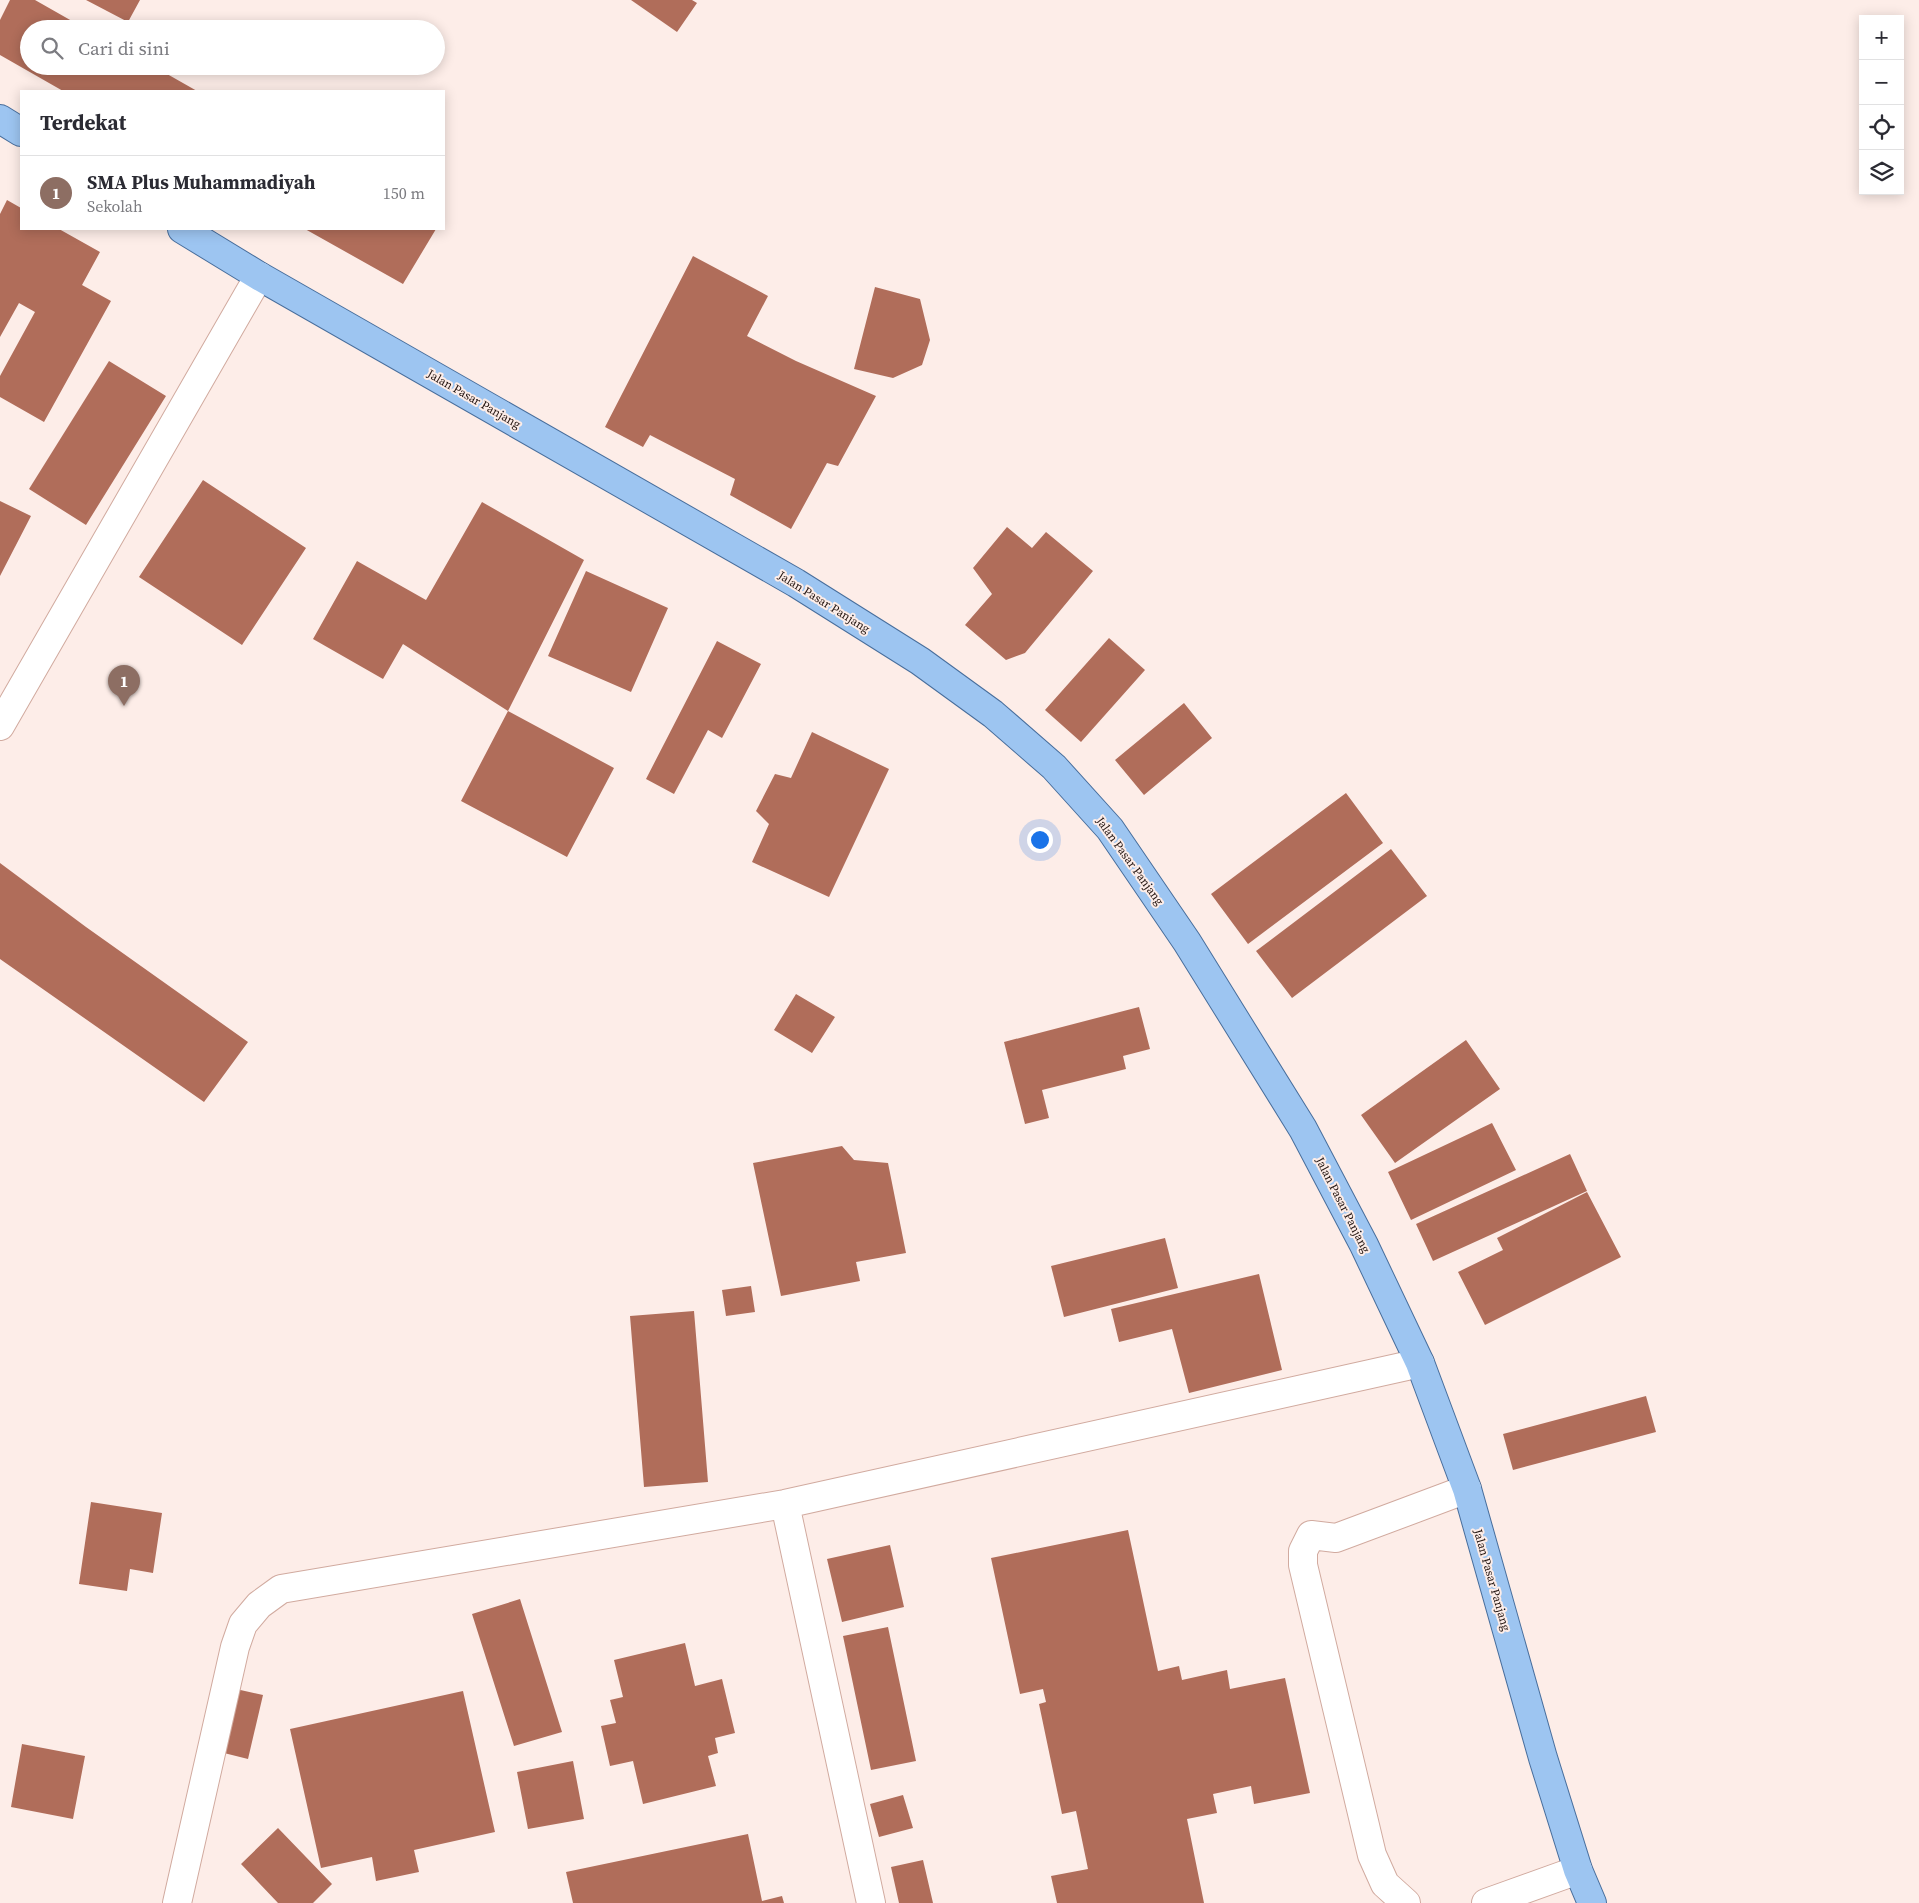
<!DOCTYPE html>
<html lang="id">
<meta charset="utf-8">
<style>
:root{--surface:#fff;--page:#f2f2f3;--text:#2b2b33;--muted:#7c7c81;--line:#e1e1e2;--accent:#1a73e8}
body{margin:0;font-family:"Source Serif 4",serif;background:var(--page);color:var(--text)}
.controls{position:absolute;right:15px;top:15px;display:grid;overflow:hidden;border-radius:0px;box-shadow:0 2px 12px #0003}
.controls button{width:45px;height:45px;display:grid;place-items:center;padding:0;border:0;border-bottom:1px solid var(--line);background:var(--surface);color:var(--text);font:25px sans-serif}
.you{position:absolute;left:1039px;top:839px;width:18px;height:18px;margin:-12px;border:4px solid #fff;border-radius:50%;background:#1a73e8;box-shadow:0 0 0 8px #1a73e833}
.badge{display:grid;place-items:center;width:32px;height:32px;border-radius:50%;background:var(--accent);color:#fff;font-size:16px;font-weight:700}
.pin{position:absolute;translate:-50% -41px;filter:drop-shadow(0 1px 2px #0008)}
.pin::after{content:'';position:absolute;top:26px;width:18px;height:15px;background:inherit;clip-path:polygon(0 0,100% 0,50% 100%)}
.list{margin:0;padding:0;list-style:none}
h2{display:flex;justify-content:space-between;align-items:center;height:65px;margin:0;padding:0 20px;font-size:21px}
h2 small{font-size:16px;font-weight:400;color:var(--muted)}
.list li{display:grid;grid-template-columns:32px 1fr auto;gap:15px;align-items:center;box-sizing:border-box;height:75px;padding:0 20px;border-top:1px solid var(--line)}
.list b{display:block;font-size:19px;white-space:nowrap}
.list p{margin:0;font-size:16px;white-space:nowrap;color:var(--muted)}
.list em{font-size:16px;font-style:normal;color:var(--muted)}
.icon{flex:none;width:28px;height:28px;fill:none;stroke:currentColor;stroke-width:2;stroke-linecap:round;stroke-linejoin:round}
.map{position:relative;flex:none;width:1919px;height:1903px;overflow:hidden}
.search{position:absolute;background:var(--surface);box-shadow:0 2px 12px #0003;left:20px;top:20px;width:425px;height:55px;display:flex;align-items:center;gap:12px;box-sizing:border-box;padding:0 18px;border-radius:28px;color:var(--muted);font-size:19px}
.panel{position:absolute;background:var(--surface);box-shadow:0 2px 12px #0003;left:20px;top:90px;width:425px;height:140px;border-radius:0px}
.map>svg:first-child{display:block}
</style>
<div class="map">
<svg width="1919" height="1903" viewBox="0 0 1919 1903">
<rect width="100%" height="100%" fill="#fdede8"/>
<path fill="#b06d5a" d="M 10,0 L 35,0 L 86,29 L 29,29 L 29,66 L 153,66 L 197,91 L 63,91 L 0,55 L 0,20 Z
M 86,0 L 140,0 L 128,22 Z
M 631,0 L 692,0 L 697,3 L 677,32 Z
M 7,200 L 21,208 L 21,229 L 59,229 L 100,252 L 82,285 L 111,301 L 44,422 L 0,397 L 0,376 L 35,312 L 19,303 L 0,337 L 0,214 Z
M 305,229 L 436,229 L 403,284 Z
M 693,256 L 768,296 L 747,336 L 796,361 L 876,396 L 838,466 L 827,463 L 791,529 L 730,495 L 735,479 L 650,435 L 643,447 L 605,427 Z
M 875,287 L 920,299 L 930,340 L 922,365 L 893,378 L 854,369 Z
M 109,361 L 166,396 L 86,525 L 29,489 Z
M 203,480 L 306,548 L 242,645 L 139,577 Z
M 0,501 L 31,516 L 0,576 Z
M 482,502 L 584,560 L 508,711 L 614,768 L 567,857 L 461,801 L 508,711 L 403,644 L 383,679 L 313,639 L 357,561 L 426,600 Z
M 1007,527 L 1032,548 L 1046,532 L 1093,571 L 1025,653 L 1006,660 L 965,625 L 992,594 L 973,568 Z
M 586,571 L 668,608 L 631,692 L 548,656 Z
M 1109,638 L 1145,670 L 1081,742 L 1045,710 Z
M 717,641 L 761,664 L 722,738 L 708,730 L 674,794 L 646,779 Z
M 1184,703 L 1212,738 L 1144,795 L 1115,760 Z
M 812,732 L 889,769 L 829,897 L 752,862 L 769,824 L 756,811 L 775,774 L 791,778 Z
M 1346,793 L 1383,843 L 1248,944 L 1211,894 Z
M 1391,849 L 1427,896 L 1292,998 L 1256,951 Z
M 0,863 L 86,927 L 248,1042 L 204,1102 L 0,959 Z
M 796,994 L 835,1017 L 812,1053 L 774,1030 Z
M 1139,1007 L 1150,1049 L 1123,1056 L 1126,1069 L 1042,1090 L 1049,1118 L 1025,1124 L 1004,1042 Z
M 1466,1040 L 1500,1089 L 1395,1163 L 1361,1115 Z
M 1492,1123 L 1516,1170 L 1411,1220 L 1388,1172 Z
M 842,1146 L 854,1160 L 888,1163 L 906,1253 L 856,1262 L 860,1281 L 781,1296 L 753,1163 Z
M 1570,1154 L 1587,1191 L 1433,1261 L 1416,1224 Z
M 1587,1192 L 1621,1257 L 1485,1325 L 1458,1272 L 1503,1250 L 1497,1238 Z
M 1165,1238 L 1178,1288 L 1064,1317 L 1051,1266 Z
M 1259,1274 L 1282,1370 L 1189,1393 L 1172,1329 L 1119,1342 L 1111,1309 Z
M 751,1286 L 755,1312 L 726,1316 L 722,1290 Z
M 694,1311 L 708,1482 L 644,1487 L 630,1316 Z
M 1646,1396 L 1656,1432 L 1513,1470 L 1503,1434 Z
M 91,1502 L 162,1513 L 153,1573 L 130,1569 L 127,1591 L 79,1584 Z
M 1128,1530 L 1158,1671 L 1179,1666 L 1182,1680 L 1227,1670 L 1230,1689 L 1285,1678 L 1310,1793 L 1254,1804 L 1251,1786 L 1213,1794 L 1217,1813 L 1187,1819 L 1204,1903 L 1057,1903 L 1051,1876 L 1088,1869 L 1076,1811 L 1062,1814 L 1039,1704 L 1046,1702 L 1043,1689 L 1020,1694 L 991,1558 Z
M 890,1545 L 904,1607 L 842,1622 L 827,1559 Z
M 520,1599 L 562,1732 L 514,1746 L 472,1614 Z
M 888,1627 L 916,1761 L 871,1770 L 843,1636 Z
M 685,1643 L 695,1686 L 722,1679 L 735,1733 L 715,1738 L 718,1753 L 708,1756 L 716,1786 L 643,1804 L 633,1761 L 610,1766 L 601,1726 L 616,1723 L 610,1700 L 623,1697 L 614,1660 Z
M 236,1689 L 263,1695 L 248,1759 L 220,1752 Z
M 463,1691 L 495,1832 L 414,1850 L 419,1872 L 376,1881 L 372,1857 L 321,1868 L 290,1729 Z
M 22,1744 L 85,1756 L 73,1819 L 11,1807 Z
M 573,1761 L 584,1819 L 528,1829 L 517,1772 Z
M 903,1795 L 913,1828 L 879,1837 L 870,1804 Z
M 278,1828 L 332,1884 L 313,1903 L 278,1903 L 241,1864 Z
M 748,1834 L 762,1901 L 782,1896 L 784,1903 L 573,1903 L 566,1872 Z
M 923,1860 L 933,1903 L 899,1903 L 891,1867 Z"/>
<g fill="none" stroke-linecap="round" stroke-linejoin="round">
<defs>
<path id="minor" d="M 0,726 L 259,276
M 785,1504 L 871,1903
M 177,1903 L 235,1647 L 243,1624 L 259,1605 L 281,1589 L 785,1504 L 1420,1363
M 1406,1903 L 1385,1884 L 1372,1855 L 1303,1565 L 1303,1551 L 1311,1535 L 1336,1538 L 1467,1489
M 1486,1903 L 1578,1870"/>
<path id="major" d="M 0,119 L 21,132
M 182,229 L 259,276 L 796,583 L 920,661 L 993,714 L 1054,767 L 1110,829 L 1187,942 L 1303,1129 L 1364,1245 L 1420,1363 L 1467,1489 L 1543,1758 L 1578,1870 L 1592,1903"/>
</defs>
<use href="#minor" stroke="#d1aa9f" stroke-width="30"/>
<use href="#major" stroke="#486e9c" stroke-width="30"/>
<use href="#minor" stroke="#fff" stroke-width="28"/>
<use href="#major" stroke="#9dc5f1" stroke-width="28"/>
</g>
<g text-anchor="middle" dominant-baseline="central" stroke-width="4" stroke-linejoin="round" paint-order="stroke">
<g font-size="12" fill="#241612" stroke="#fdede8">
<text transform="translate(474 399) rotate(30)">Jalan Pasar Panjang</text>
<text transform="translate(824 602) rotate(32)">Jalan Pasar Panjang</text>
<text transform="translate(1130 861) rotate(54)">Jalan Pasar Panjang</text>
<text transform="translate(1343 1205) rotate(63)">Jalan Pasar Panjang</text>
<text transform="translate(1492 1580) rotate(74)">Jalan Pasar Panjang</text>
</g>
</g>
</svg>
<div class="controls">
<button>+</button>
<button>−</button>
<button><svg class="icon" aria-label="locate" viewBox="0 0 24 24"><circle cx="12" cy="12" r="6"/><path d="M12 2v4M12 18v4M2 12h4M18 12h4"/></svg></button>
<button><svg class="icon" aria-label="layers" viewBox="0 0 24 24"><path d="M12 4l9 5-9 5-9-5zM3 14l9 5 9-5"/></svg></button>
</div>
<div class="you"></div>
<div class="pin badge" style="left:124px;top:706px;background:#8d6e63">1</div>
<div class="search"><svg class="icon" aria-label="search" viewBox="0 0 24 24"><circle cx="10" cy="10" r="6"/><path d="M15 15l6 6"/></svg>Cari di sini</div>
<section class="panel">
<h2>Terdekat<small></small></h2>
<ul class="list">
<li><span class="badge" style="background:#8d6e63">1</span><div><b>SMA Plus Muhammadiyah</b><p>Sekolah</p></div><em>150 m</em></li>
</ul>
</section>
</div>
